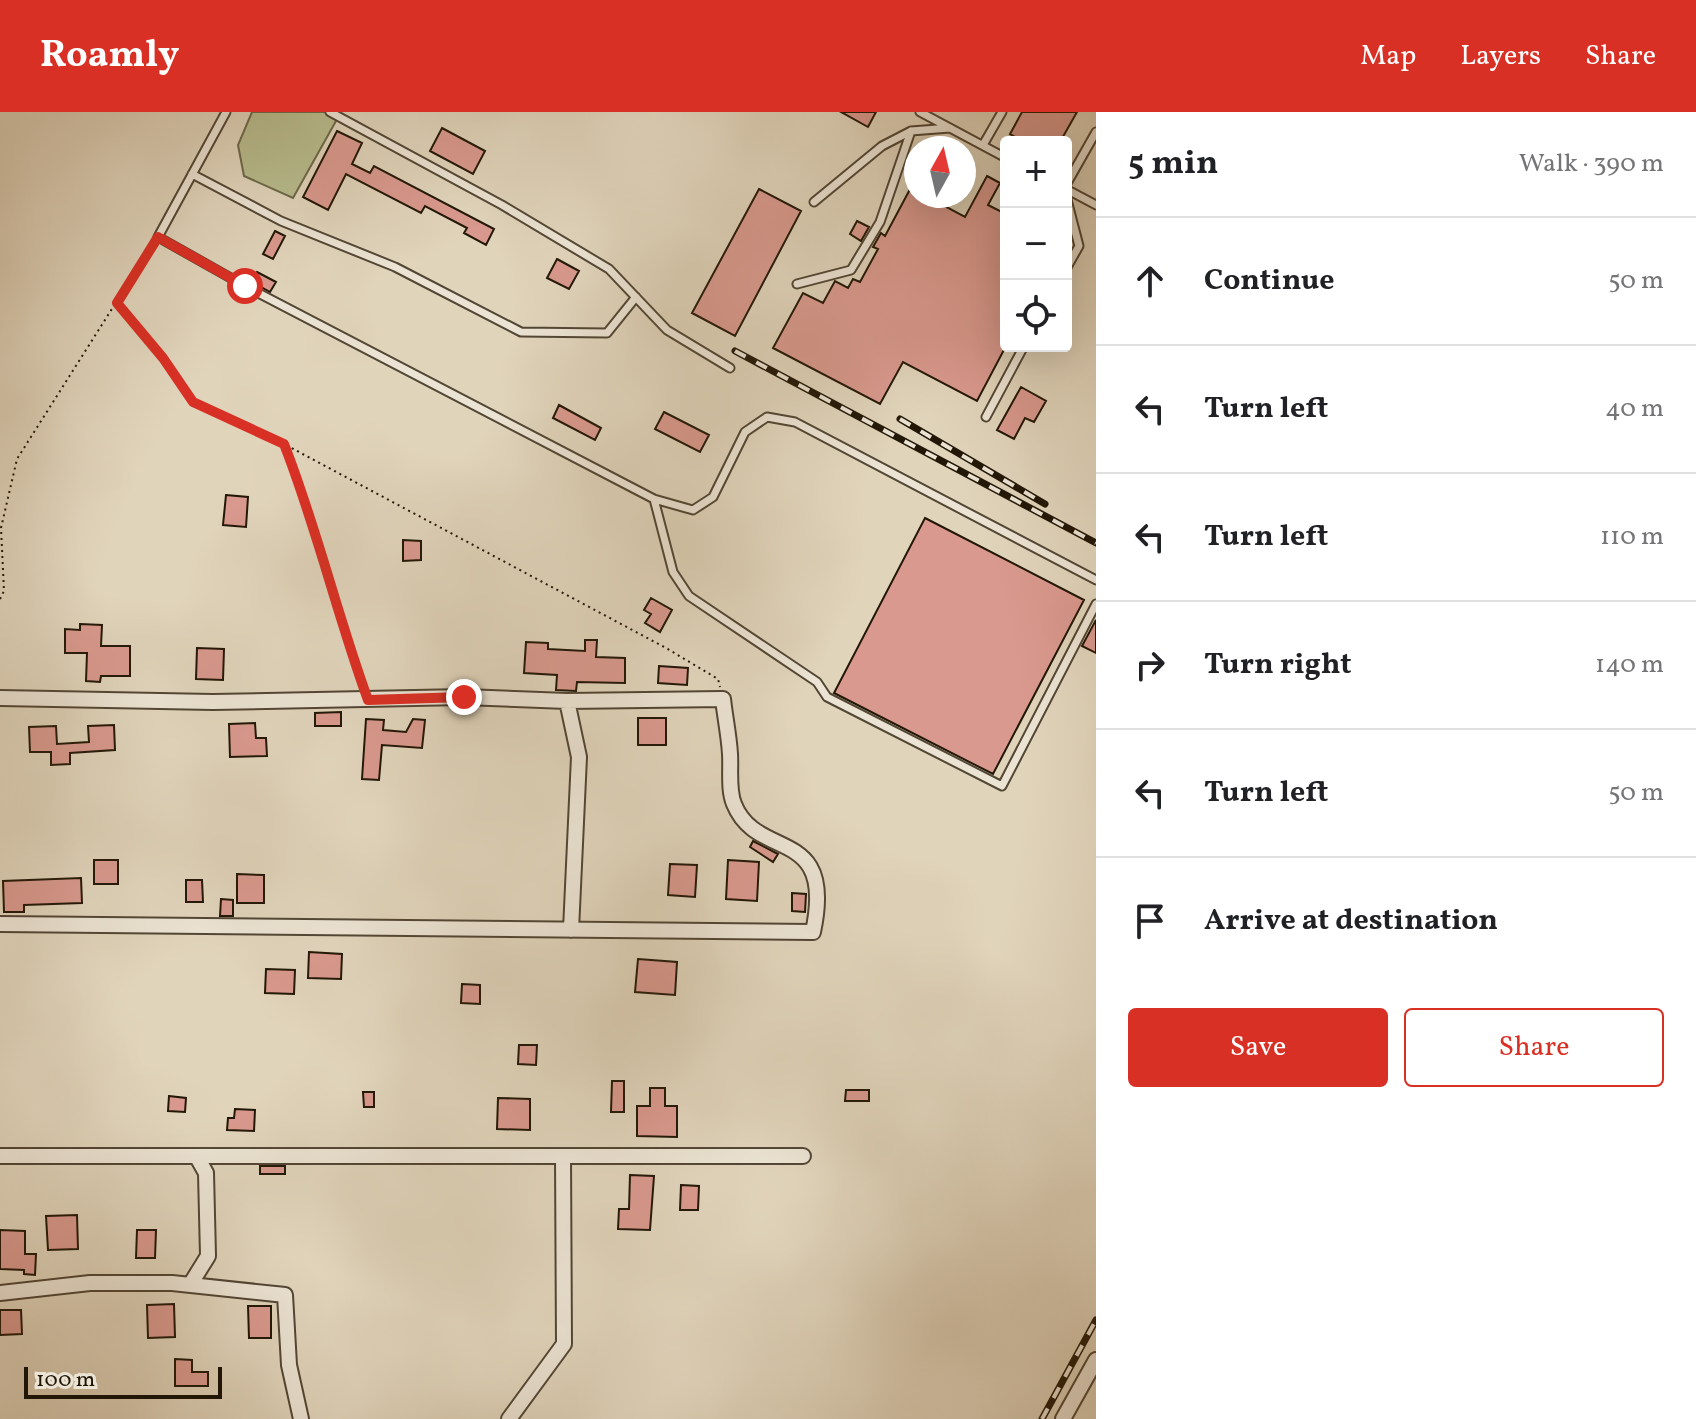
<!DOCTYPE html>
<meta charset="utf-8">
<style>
:root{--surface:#fff;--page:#f2f2f2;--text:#202124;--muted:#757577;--line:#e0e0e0;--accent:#d93025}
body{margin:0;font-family:Vollkorn,serif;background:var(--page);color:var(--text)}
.controls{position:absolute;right:24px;top:24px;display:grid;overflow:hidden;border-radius:8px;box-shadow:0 8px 32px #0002}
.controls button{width:72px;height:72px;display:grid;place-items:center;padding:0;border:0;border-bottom:2px solid var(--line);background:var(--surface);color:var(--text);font:40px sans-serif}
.compass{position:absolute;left:904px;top:24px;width:72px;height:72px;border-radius:50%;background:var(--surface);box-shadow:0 8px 32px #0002;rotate:8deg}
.scale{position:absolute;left:24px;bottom:20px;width:198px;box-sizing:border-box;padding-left:8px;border:4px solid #221707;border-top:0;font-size:22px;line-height:28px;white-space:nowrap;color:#221707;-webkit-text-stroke:6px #ebe3d3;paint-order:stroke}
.stop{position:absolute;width:24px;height:24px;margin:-18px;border:6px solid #d93025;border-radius:50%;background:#fff}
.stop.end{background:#d93025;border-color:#fff;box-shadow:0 2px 8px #0008}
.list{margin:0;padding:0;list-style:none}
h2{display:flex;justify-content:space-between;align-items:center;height:104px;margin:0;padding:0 32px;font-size:34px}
h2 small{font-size:26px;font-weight:400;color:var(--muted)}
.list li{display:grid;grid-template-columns:52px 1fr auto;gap:24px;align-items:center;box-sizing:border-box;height:128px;padding:0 32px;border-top:2px solid var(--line)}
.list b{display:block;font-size:30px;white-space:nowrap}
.list em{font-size:26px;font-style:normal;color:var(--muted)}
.actions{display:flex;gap:16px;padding:24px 32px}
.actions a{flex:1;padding:18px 0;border:2px solid var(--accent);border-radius:8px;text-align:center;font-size:28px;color:var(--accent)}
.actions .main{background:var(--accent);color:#fff}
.icon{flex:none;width:44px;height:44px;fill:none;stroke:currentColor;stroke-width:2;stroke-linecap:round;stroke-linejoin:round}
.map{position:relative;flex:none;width:1096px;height:1307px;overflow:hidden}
header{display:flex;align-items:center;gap:48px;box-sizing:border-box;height:112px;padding:0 40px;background:var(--accent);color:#fff}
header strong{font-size:38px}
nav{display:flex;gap:44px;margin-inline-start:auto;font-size:28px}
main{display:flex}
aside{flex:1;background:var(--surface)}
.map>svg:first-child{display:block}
</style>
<header>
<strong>Roamly</strong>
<nav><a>Map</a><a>Layers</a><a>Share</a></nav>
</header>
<main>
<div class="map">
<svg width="1096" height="1307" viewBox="0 0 1096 1307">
<rect width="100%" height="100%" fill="#e0d4bb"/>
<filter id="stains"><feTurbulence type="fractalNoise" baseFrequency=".0025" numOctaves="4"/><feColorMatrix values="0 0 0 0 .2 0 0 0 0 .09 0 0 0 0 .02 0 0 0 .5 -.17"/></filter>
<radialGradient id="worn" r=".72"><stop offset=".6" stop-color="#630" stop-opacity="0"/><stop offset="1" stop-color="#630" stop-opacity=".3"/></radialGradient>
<path fill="#b7bb8d" stroke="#6c694a" stroke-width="2" d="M 252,0 L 341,0 L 293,86 L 244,64 L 238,33 Z"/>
<path fill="#d9998e" stroke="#221707" stroke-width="2" d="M 841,0 L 876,0 L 868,15 Z
M 1022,0 L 1077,0 L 1060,30 L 1024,30 L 1010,22 Z
M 442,16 L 485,39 L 473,62 L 430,39 Z
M 337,19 L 362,31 L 352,52 L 370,61 L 374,54 L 494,117 L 486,133 L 464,121 L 467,116 L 425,94 L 421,101 L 346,62 L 328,98 L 303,85 Z
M 987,64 L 1000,71 L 988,93 L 1006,102 L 1006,234 L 977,289 L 903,250 L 880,292 L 773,236 L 803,181 L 823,191 L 835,169 L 848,176 L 853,167 L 860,170 L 878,137 L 873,135 L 881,121 L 885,124 L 916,66 L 916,84 L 926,84 L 965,105 Z
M 759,77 L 801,99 L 735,224 L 692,201 Z
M 857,109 L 869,115 L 861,129 L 850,122 Z
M 275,119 L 285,124 L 273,147 L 263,142 Z
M 557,147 L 579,159 L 569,177 L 547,166 Z
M 257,160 L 276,170 L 270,180 L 252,170 Z
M 1021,275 L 1046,289 L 1034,310 L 1025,306 L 1014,327 L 997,318 Z
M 559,293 L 601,316 L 595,328 L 553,306 Z
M 664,300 L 709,323 L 700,340 L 655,317 Z
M 226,383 L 248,385 L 246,415 L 223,413 Z
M 925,406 L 1084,488 L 993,662 L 834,581 Z
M 403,428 L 421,429 L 421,448 L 403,449 Z
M 651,486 L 672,498 L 660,520 L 645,511 L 651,502 L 644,498 Z
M 1096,508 L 1096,541 L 1082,534 Z
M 80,512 L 102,513 L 101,534 L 130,534 L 130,564 L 101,564 L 100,570 L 86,569 L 87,541 L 65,541 L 65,517 L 80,518 Z
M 585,528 L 597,528 L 596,545 L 625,546 L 625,571 L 577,570 L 576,579 L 556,578 L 557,563 L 524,561 L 526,530 L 548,531 L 548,537 L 585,539 Z
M 197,536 L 224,537 L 223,568 L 196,567 Z
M 659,554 L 688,556 L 687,573 L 658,571 Z
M 341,600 L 341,614 L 315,614 L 315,601 Z
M 638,606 L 666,606 L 666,633 L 638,633 Z
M 366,607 L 384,608 L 383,618 L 406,620 L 413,607 L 425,608 L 422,636 L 382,633 L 379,668 L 362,667 Z
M 255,611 L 256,626 L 266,626 L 267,644 L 230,645 L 229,612 Z
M 114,613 L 115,638 L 70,641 L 70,652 L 51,653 L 51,640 L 30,640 L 29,615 L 56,614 L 57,632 L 89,630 L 88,614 Z
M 753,729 L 778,742 L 773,750 L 750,735 Z
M 94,748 L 118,748 L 118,772 L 94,772 Z
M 728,748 L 759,750 L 757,789 L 726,787 Z
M 670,752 L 697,753 L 695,785 L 668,783 Z
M 237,762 L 264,763 L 264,791 L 237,791 Z
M 81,766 L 82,791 L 24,793 L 24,800 L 4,800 L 3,769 Z
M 186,768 L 202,768 L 203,790 L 186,790 Z
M 792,781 L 806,782 L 805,800 L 792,799 Z
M 221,787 L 233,788 L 233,804 L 220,804 Z
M 309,840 L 342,842 L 341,867 L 308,866 Z
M 638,847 L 677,850 L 675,883 L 635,880 Z
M 266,857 L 295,858 L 294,882 L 265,881 Z
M 462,872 L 480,873 L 480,892 L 461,891 Z
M 519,933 L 537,933 L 536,953 L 518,952 Z
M 612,969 L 624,969 L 624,1000 L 611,1000 Z
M 650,976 L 665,976 L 665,994 L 677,994 L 677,1025 L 637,1024 L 637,994 L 650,994 Z
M 846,978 L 869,978 L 869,989 L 845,989 Z
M 363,980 L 374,980 L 374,995 L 364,995 Z
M 169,984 L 186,986 L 185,1000 L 168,999 Z
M 498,986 L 530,987 L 530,1018 L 497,1017 Z
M 235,997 L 255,998 L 254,1019 L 227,1018 L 228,1006 L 234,1006 Z
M 260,1054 L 285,1054 L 285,1062 L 260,1062 Z
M 630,1063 L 654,1064 L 650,1118 L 618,1117 L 619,1097 L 629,1097 Z
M 681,1073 L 699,1074 L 698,1098 L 680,1098 Z
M 77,1103 L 78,1137 L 48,1138 L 46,1104 Z
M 0,1118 L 25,1119 L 25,1142 L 36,1142 L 35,1163 L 24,1162 L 24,1158 L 0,1157 Z
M 137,1118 L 156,1118 L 155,1146 L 136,1146 Z
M 174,1192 L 175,1225 L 148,1226 L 147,1193 Z
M 248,1194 L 271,1194 L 271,1226 L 249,1226 Z
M 0,1198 L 21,1198 L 22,1222 L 0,1223 Z
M 175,1247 L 192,1248 L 192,1260 L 208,1260 L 208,1274 L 175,1274 Z"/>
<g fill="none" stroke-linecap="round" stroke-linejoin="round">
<defs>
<path id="service" d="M 226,0 L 158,125 L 245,174 L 654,387 L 693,398 L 713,385 L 745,320 L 767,305 L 795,310 L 1096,468
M 330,0 L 502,93 L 609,157 L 667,218 L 730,256
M 920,0 L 1006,46
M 983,33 L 1002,0
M 192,62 L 281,109 L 395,155 L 521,220 L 607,221 L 636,185
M 1066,73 L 1096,20
M 1066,77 L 1096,93
M 1066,84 L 1079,134 L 1066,157
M 814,90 L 882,34 L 911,19 L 950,16
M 797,172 L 851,158 L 880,110 L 911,19
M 986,305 L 1024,234
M 654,387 L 673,460 L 689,484 L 817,570 L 827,585 L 1002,674 L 1096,492"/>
<path id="minor" d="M 0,586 L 213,590 L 464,585 L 567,589 L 723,587 C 725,605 729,624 730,642 C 731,657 728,678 734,692 C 757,750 836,712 813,820 L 0,812
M 567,589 L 579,645 L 571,818
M 0,1044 L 803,1044
M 190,1173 L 208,1144 L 206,1061 L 197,1045
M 0,1181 L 90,1171 L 172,1171 L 285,1183 L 289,1253 L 301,1307
M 509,1307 L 564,1232 L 563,1044
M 1063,1307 L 1096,1248"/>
</defs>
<use href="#service" stroke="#524634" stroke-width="11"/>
<use href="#minor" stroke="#524634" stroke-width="18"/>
<path stroke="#221707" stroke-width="2" stroke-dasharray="2 4" stroke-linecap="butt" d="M 117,191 L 163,246 L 193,290 L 284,332 L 666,536 L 718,567 L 720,575
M 284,334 C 315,413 334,495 363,574
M 0,487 L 4,479 L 1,416 L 17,347 L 153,132"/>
<use href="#service" stroke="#ebe3d3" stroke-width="7"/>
<use href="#minor" stroke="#ebe3d3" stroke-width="14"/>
<defs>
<path id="rail" d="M 735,239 L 1096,431
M 900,307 L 1045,392
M 1042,1307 L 1096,1208"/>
</defs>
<use href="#rail" stroke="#221707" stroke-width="7"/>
<use href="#rail" stroke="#ebe3d3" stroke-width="4" stroke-dasharray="12" stroke-linecap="butt"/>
</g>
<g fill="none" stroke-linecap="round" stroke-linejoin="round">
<path stroke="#d93025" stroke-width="10" d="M 245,174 L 158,125 L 117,191 L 163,246 L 193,290 L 284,332 C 317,416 337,503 368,588 L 464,585"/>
</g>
<rect width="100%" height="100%" filter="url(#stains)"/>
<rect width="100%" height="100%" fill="url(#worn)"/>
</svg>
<div class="controls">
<button>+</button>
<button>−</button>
<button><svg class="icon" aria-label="locate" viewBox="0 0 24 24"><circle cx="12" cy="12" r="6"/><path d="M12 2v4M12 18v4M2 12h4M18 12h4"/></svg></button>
</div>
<svg class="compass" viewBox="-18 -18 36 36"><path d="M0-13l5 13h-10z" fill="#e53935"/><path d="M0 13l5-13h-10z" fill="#757577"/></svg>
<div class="scale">100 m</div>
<div class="stop" style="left:245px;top:174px"></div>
<div class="stop end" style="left:464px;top:585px"></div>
</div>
<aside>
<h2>5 min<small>Walk · 390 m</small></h2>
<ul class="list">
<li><svg class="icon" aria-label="ahead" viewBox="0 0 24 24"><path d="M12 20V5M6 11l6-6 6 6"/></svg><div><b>Continue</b></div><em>50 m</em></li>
<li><svg class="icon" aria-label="left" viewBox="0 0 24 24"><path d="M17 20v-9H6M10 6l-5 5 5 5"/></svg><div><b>Turn left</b></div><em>40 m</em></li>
<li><svg class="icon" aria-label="left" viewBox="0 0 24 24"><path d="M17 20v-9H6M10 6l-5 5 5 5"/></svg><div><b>Turn left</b></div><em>110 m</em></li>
<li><svg class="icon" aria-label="right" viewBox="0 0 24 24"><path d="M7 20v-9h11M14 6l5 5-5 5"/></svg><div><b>Turn right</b></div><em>140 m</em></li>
<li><svg class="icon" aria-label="left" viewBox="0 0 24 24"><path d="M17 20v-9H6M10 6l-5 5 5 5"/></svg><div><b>Turn left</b></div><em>50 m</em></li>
<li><svg class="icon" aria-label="arrive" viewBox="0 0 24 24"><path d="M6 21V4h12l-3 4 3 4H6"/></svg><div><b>Arrive at destination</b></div></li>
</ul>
<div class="actions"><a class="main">Save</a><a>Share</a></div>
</aside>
</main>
